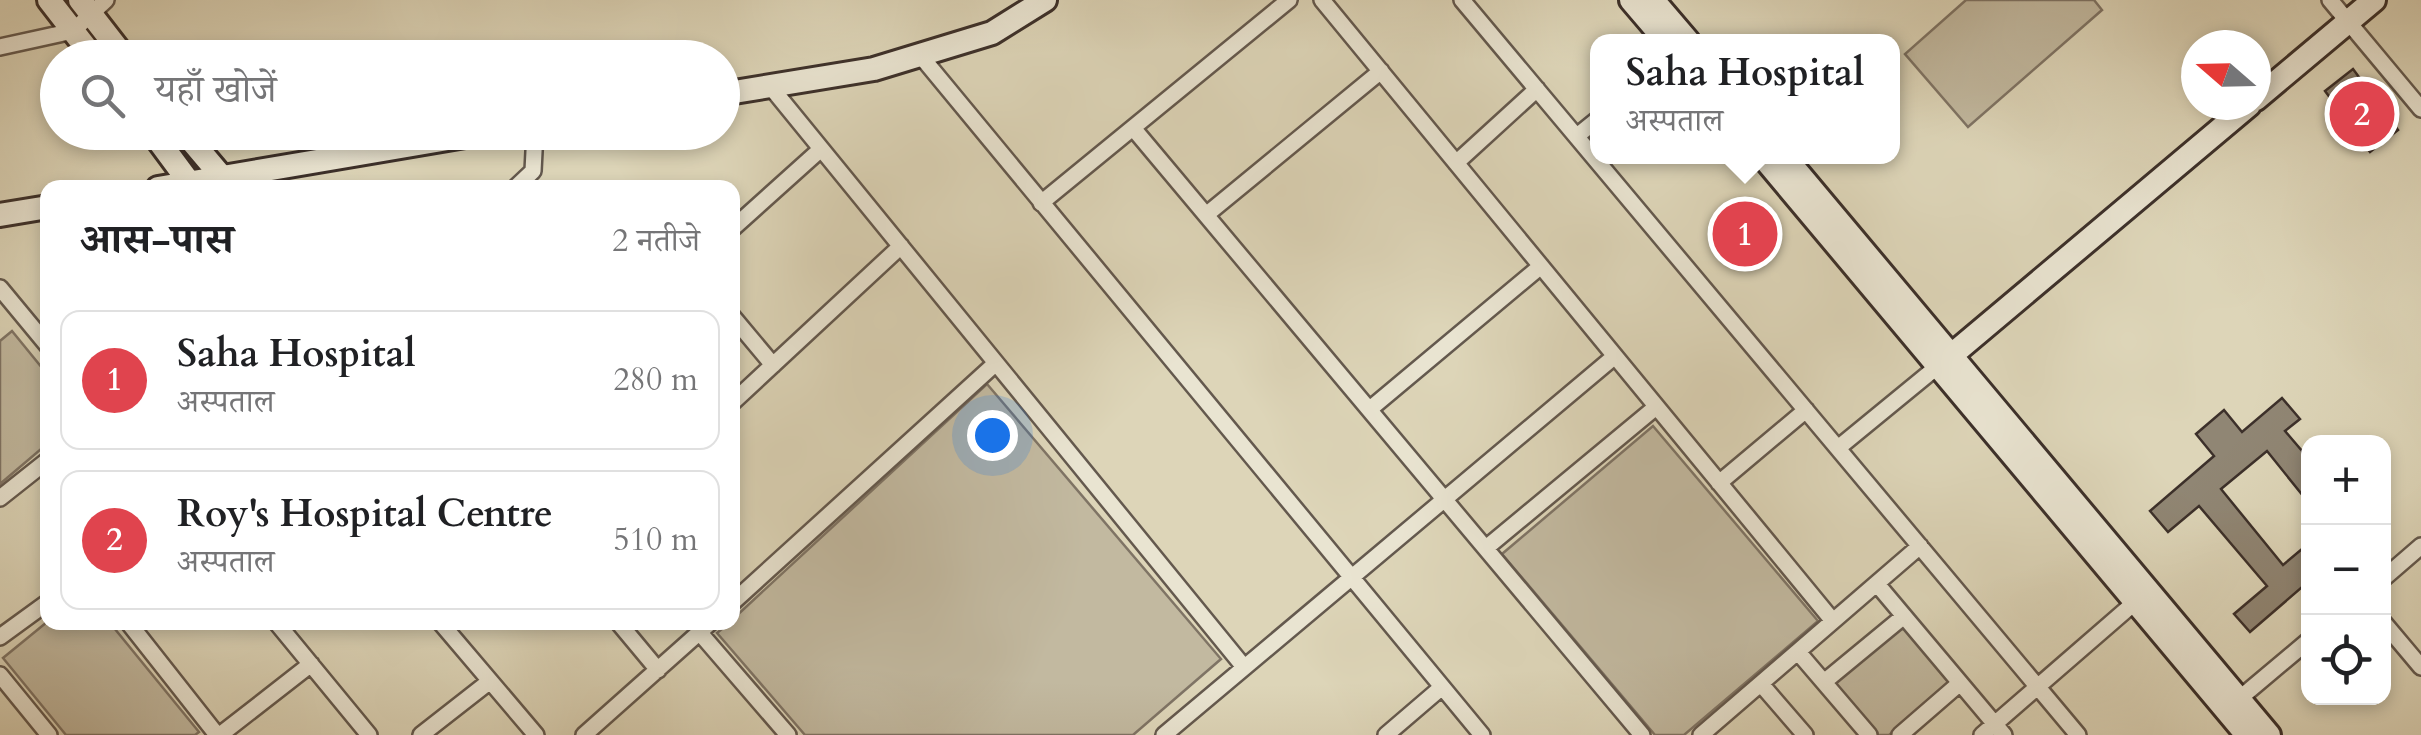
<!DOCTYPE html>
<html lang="hi">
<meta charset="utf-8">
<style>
:root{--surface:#fff;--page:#f2f2f2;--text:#202124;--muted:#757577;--line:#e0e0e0;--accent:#1a73e8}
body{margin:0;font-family:Cardo,"Noto Serif Devanagari",serif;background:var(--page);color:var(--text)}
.controls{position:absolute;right:30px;bottom:30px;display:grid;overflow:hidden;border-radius:20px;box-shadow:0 5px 15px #0003}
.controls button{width:90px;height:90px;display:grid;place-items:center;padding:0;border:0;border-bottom:2px solid var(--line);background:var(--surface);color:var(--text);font:50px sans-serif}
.compass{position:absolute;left:2181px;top:30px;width:90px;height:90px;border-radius:50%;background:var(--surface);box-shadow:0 5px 15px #0003;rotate:290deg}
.you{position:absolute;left:992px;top:435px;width:35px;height:35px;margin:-25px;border:8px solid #fff;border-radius:50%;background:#1a73e8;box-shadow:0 0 0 15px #1a73e833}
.badge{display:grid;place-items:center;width:65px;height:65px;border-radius:50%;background:var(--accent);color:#fff;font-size:32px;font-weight:700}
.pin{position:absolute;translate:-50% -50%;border:5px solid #fff;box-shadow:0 2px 10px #0006}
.popup{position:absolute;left:1590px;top:34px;width:310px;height:130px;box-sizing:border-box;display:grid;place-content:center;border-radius:20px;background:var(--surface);filter:drop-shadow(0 2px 8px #0005);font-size:32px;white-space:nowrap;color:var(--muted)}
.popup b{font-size:38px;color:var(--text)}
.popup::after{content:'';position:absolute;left:50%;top:100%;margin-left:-20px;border:20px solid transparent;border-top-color:var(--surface)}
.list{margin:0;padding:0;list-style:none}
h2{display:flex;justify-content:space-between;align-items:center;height:130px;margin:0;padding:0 40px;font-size:42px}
h2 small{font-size:32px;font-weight:400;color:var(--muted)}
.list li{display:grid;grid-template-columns:65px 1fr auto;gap:30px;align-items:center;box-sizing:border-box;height:140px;margin:0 20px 20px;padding:0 20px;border:2px solid var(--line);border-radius:20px}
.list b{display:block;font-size:38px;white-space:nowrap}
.list p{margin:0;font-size:32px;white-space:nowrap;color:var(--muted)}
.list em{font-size:32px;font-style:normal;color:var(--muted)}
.icon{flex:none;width:55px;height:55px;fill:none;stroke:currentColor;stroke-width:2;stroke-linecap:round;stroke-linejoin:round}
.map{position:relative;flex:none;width:2421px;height:735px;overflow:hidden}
.search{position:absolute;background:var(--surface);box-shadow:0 5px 15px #0003;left:40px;top:40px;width:700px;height:110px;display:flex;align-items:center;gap:25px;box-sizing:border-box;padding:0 35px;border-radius:55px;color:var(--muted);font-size:38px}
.panel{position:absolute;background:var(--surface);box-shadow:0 5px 15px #0003;left:40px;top:180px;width:700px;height:450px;border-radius:20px}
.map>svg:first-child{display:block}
</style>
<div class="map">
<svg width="2421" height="735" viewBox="0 0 2421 735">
<rect width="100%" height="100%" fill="#ddd5b8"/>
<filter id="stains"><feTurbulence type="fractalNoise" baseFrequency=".002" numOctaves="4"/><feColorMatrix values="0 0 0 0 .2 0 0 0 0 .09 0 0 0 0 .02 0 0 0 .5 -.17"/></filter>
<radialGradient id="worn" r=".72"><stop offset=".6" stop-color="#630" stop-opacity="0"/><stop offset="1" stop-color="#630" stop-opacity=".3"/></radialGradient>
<path fill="#c2b9a0" stroke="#7f7465" stroke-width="2.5" d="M 1966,0 L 2094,0 L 2102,10 L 1968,127 L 1905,54 Z
M 12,331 L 47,374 L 47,444 L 0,484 L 0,341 Z
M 987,384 L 1221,659 L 1133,735 L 805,735 L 717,633 L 729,623 L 732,622 L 733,619 Z
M 1653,426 L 1818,621 L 1684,735 L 1655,735 L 1502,554 Z
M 47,622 L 110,623 L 199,732 L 195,735 L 66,735 L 3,658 Z
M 1903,626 L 1951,684 L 1889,735 L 1875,735 L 1833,684 Z"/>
<path fill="#908674" stroke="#3c302a" stroke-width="2.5" d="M 2353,69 L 2398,130 L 2370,152 L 2325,91 Z
M 1754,215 L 1766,229 L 1729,258 L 1718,244 Z
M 2282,398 L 2300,419 L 2285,431 L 2308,458 L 2308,502 L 2267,451 L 2221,489 L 2283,565 L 2308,544 L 2308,582 L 2250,632 L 2234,614 L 2267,586 L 2199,506 L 2168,532 L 2150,511 L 2214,456 L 2196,434 L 2224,410 L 2242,432 Z"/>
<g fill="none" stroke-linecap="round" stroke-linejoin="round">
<defs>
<path id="street" d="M 1322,0 L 1833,621
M 1462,0 L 2078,735
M 2330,0 L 2421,109
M 0,47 L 73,31 L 106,0
M 920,55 L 1482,735
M 770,86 L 1244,667
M 1133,128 L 1642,735
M 1577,136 L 1598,119
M 1456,163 L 1537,89
M 515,188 L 533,171 L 535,132
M 1041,203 L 1289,0
M 1206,215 L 1381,71
M 732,229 L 821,149
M 0,288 L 48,346
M 732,316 L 773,365
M 732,403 L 901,246
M 1370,409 L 1541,266
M 1838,448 L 1938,366
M 1719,483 L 1806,410
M 0,498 L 48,460
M 1486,548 L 1656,407
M 2384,578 L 2421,546
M 1877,584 L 2004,735
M 732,603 L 996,363
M 128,622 L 217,735
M 276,622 L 369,735
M 440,622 L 536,735
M 618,622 L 658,670
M 2384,623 L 2421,667
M 700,633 L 788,735
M 0,637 L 48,602
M 1798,652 L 1869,735
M 0,675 L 49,735
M 1824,682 L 1904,616
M 1761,684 L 1805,735
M 2233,704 L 2308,641
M 220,735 L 311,664
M 421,735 L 490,681
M 584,735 L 711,622
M 1164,735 L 1615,356
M 1386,735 L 1442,687
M 1701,735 L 1920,546
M 1900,735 L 1960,683
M 1982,735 L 2141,597"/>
<path id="secondary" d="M 49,0 L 94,58
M 80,0 L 125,58
M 1631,0 L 1666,41
M 1653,0 L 1688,41
M 722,94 L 874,69 L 992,33 L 1045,0
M 2256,99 L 2374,0
M 152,132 L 189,182
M 184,132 L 222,177
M 1762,156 L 2247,735
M 1784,156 L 2269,735
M 158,188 L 489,132
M 0,215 L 48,207
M 1941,364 L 2249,105"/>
</defs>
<use href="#street" stroke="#64594e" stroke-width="20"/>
<use href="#secondary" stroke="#3c302a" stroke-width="28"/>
<use href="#street" stroke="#e9e4d1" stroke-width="15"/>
<use href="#secondary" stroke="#e9e4d1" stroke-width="22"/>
</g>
<rect width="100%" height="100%" filter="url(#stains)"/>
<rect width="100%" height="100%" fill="url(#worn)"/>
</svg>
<div class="controls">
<button>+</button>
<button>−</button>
<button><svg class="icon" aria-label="locate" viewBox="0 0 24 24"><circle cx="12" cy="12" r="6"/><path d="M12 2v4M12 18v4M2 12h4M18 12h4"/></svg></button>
</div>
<svg class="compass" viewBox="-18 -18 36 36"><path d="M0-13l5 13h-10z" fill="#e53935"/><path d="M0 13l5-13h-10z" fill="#757577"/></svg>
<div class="you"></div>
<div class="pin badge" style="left:1745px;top:234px;background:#e0444e">1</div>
<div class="popup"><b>Saha Hospital</b>अस्पताल</div>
<div class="pin badge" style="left:2362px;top:114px;background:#e0444e">2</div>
<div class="search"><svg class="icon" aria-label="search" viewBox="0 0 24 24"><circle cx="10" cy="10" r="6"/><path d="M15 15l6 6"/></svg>यहाँ खोजें</div>
<section class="panel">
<h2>आस-पास<small>2 नतीजे</small></h2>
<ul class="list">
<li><span class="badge" style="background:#e0444e">1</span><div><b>Saha Hospital</b><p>अस्पताल</p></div><em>280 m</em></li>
<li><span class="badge" style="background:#e0444e">2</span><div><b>Roy's Hospital Centre</b><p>अस्पताल</p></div><em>510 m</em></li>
</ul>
</section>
</div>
